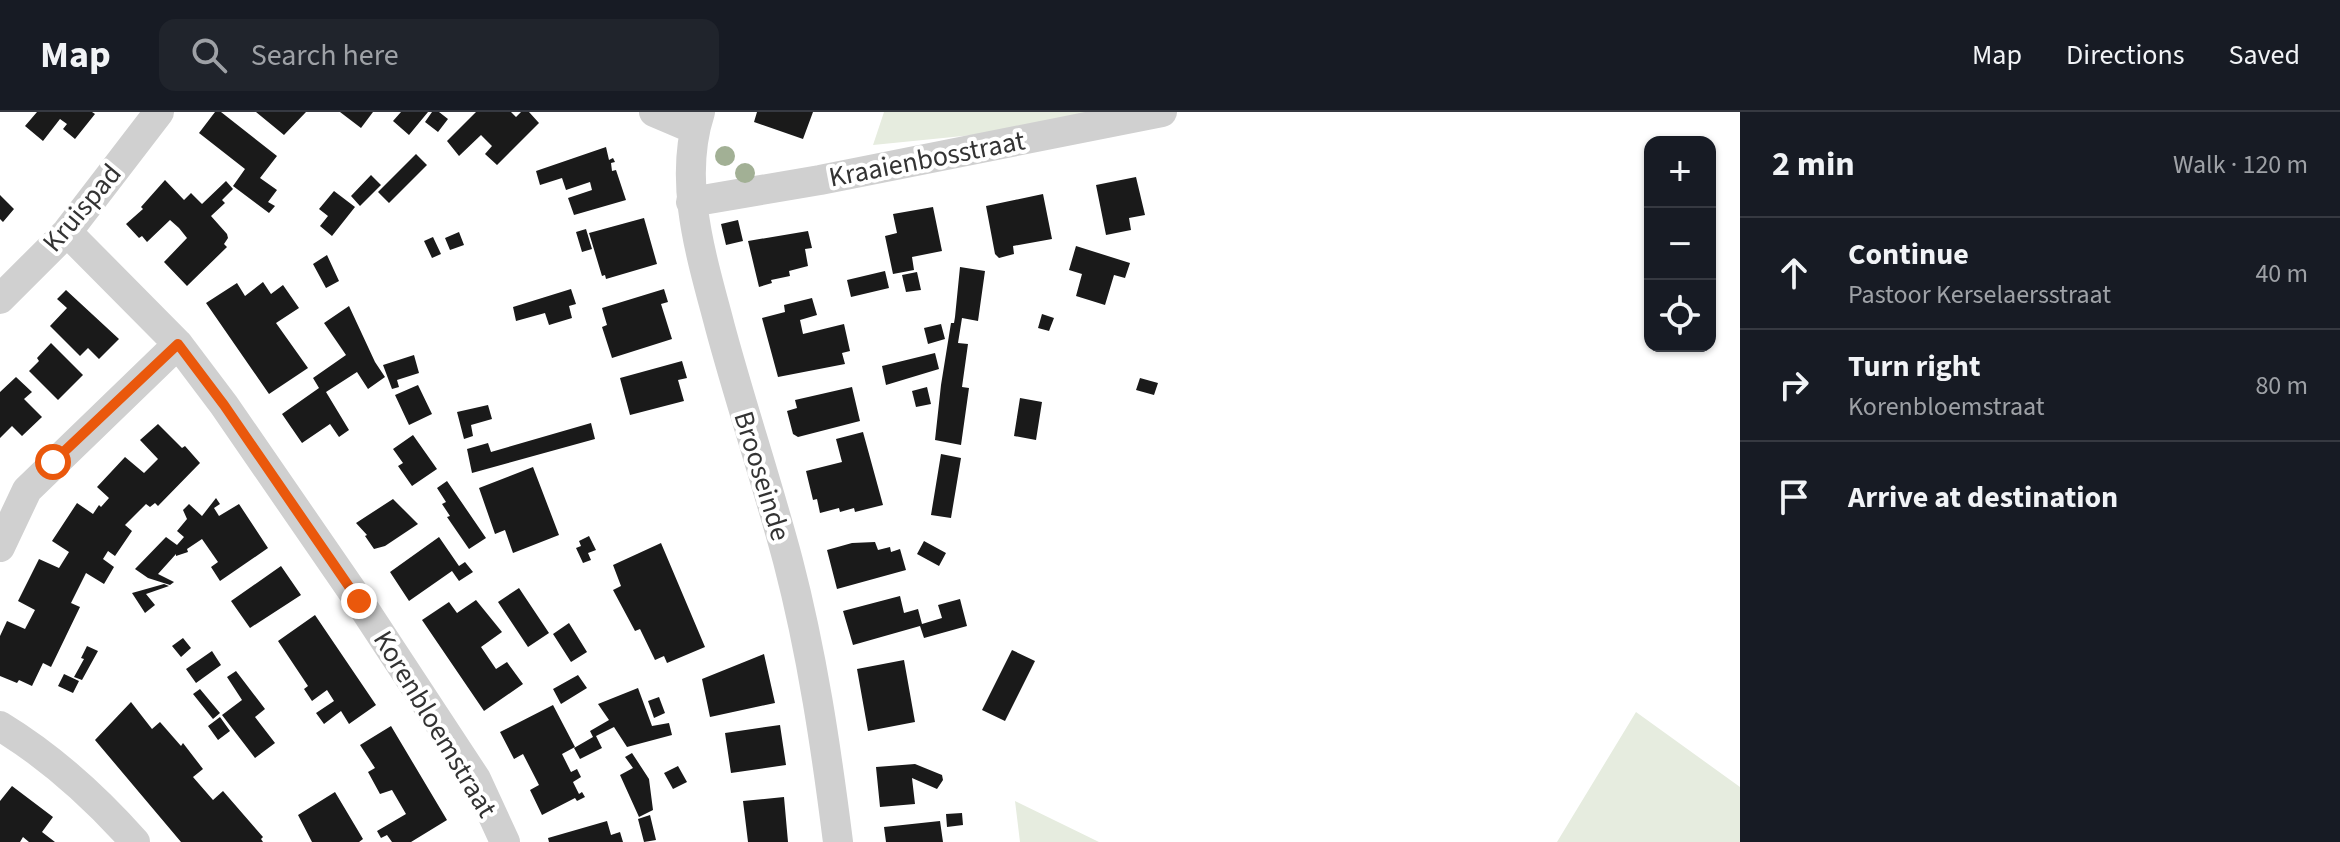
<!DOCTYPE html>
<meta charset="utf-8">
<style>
:root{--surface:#171b24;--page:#20242c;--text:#f1f3f6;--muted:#9ea1a6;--line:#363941}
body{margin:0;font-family:"Source Sans 3",sans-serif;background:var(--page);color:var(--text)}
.controls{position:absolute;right:24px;top:24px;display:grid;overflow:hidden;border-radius:16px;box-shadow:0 2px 6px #0004}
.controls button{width:72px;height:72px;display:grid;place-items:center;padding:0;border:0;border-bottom:2px solid var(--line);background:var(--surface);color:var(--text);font:40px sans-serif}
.stop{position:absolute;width:24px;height:24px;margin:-18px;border:6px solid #ea580c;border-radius:50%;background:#fff}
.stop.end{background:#ea580c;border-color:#fff;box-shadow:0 2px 8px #0008}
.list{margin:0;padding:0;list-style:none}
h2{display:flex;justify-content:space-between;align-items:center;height:104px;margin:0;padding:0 32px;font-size:34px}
h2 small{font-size:26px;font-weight:400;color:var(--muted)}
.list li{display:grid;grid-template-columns:52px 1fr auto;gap:24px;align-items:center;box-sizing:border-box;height:112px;padding:0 32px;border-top:2px solid var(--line)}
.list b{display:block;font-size:30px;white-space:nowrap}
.list p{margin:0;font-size:26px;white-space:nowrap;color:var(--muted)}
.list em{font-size:26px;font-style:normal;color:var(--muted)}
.icon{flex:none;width:44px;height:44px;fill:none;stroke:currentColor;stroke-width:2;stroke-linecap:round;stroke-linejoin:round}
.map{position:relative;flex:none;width:1740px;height:730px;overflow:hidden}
header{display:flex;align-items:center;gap:48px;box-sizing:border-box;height:112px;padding:0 40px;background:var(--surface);border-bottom:2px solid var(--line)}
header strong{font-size:38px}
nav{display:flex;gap:44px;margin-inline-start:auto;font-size:28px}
.search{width:560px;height:72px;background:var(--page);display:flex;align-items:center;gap:20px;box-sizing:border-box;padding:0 28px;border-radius:16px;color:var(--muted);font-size:30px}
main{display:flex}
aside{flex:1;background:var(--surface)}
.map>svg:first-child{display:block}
</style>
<header>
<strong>Map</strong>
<div class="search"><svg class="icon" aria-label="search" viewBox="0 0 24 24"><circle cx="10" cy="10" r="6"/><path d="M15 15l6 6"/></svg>Search here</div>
<nav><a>Map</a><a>Directions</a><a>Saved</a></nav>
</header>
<main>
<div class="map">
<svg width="1740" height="730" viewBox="0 0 1740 730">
<rect width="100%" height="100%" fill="#fff"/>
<path fill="#e6ecdf" d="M 884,0 L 1115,0 L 1042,16 L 873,33 Z
M 1636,600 L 1740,675 L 1740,730 L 1557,730 Z
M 1015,689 L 1099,730 L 1020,730 Z"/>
<path fill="#1a1a1a" d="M 37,0 L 92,0 L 95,2 L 75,27 L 63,17 L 67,12 L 60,7 L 43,29 L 25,14 Z
M 215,0 L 221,0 L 277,44 L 260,66 L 277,78 L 268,90 L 275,94 L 269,101 L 233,74 L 245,57 L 199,21 Z
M 256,0 L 306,0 L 284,23 Z
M 340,0 L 373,0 L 361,16 Z
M 401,0 L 428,0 L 409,23 L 393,9 Z
M 432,0 L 439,0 L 448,7 L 438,20 L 425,10 Z
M 476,0 L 511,0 L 516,5 L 521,0 L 529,0 L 539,11 L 497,53 L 485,42 L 492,34 L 481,23 L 459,44 L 447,29 Z
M 757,0 L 813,0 L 803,27 L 754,10 Z
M 606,35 L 609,48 L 613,46 L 615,50 L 611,51 L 612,59 L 616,58 L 626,88 L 574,103 L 568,86 L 592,78 L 590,70 L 566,78 L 562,66 L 540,73 L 536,59 Z
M 416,42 L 427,53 L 389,91 L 378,80 Z
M 371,63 L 381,73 L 360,94 L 351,84 Z
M 1136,65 L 1145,103 L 1129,106 L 1131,118 L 1106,123 L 1096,73 Z
M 165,68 L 184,88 L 191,81 L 202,92 L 226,69 L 233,77 L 222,88 L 225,91 L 211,104 L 227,122 L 228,126 L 224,132 L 227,135 L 187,174 L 164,150 L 187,126 L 179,116 L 170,108 L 147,130 L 142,124 L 139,126 L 126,112 L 143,97 L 141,95 Z
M 334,79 L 355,95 L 332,124 L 320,114 L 328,104 L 319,97 Z
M 1043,82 L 1052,127 L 1013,134 L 1014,142 L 999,146 L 995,142 L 986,94 Z
M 0,83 L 14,97 L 3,110 L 0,107 Z
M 933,95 L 942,139 L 912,145 L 914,158 L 893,162 L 885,124 L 897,121 L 893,102 Z
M 644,106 L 657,152 L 606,167 L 605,163 L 602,164 L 589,121 Z
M 738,108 L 743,129 L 726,133 L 721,112 Z
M 586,117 L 592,137 L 582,140 L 576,120 Z
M 808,119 L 812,136 L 805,137 L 808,154 L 789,159 L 790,164 L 771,168 L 772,171 L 759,175 L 748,129 Z
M 459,120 L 464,133 L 450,138 L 445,126 Z
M 433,125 L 441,142 L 432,146 L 424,129 Z
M 1076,134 L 1130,151 L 1125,166 L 1114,163 L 1105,193 L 1076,184 L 1082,162 L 1069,158 Z
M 327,143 L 339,169 L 326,176 L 313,152 Z
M 960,155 L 985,159 L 978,209 L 962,206 L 958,231 L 968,232 L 962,275 L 969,276 L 961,333 L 935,328 L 941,273 L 951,211 L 954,211 L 955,205 Z
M 885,159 L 889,176 L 851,185 L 847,168 Z
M 917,160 L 921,178 L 906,180 L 902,163 Z
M 263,170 L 271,182 L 283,173 L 299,196 L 276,211 L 308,256 L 269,282 L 206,191 L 237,171 L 245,184 Z
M 571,177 L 576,192 L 569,194 L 572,206 L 549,213 L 545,201 L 516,209 L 513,195 Z
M 664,177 L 668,190 L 661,192 L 672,227 L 612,246 L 602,215 L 607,213 L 602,196 Z
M 66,178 L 119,227 L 99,247 L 88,236 L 80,244 L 50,214 L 67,196 L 57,187 Z
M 812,186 L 817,203 L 800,208 L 803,222 L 844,212 L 850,239 L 842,241 L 845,252 L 778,265 L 762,206 L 785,200 L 784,193 Z
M 349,194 L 375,250 L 385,265 L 368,277 L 357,260 L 326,280 L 349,318 L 339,325 L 330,312 L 302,331 L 282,302 L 319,276 L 313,266 L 346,243 L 324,211 Z
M 1042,202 L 1054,206 L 1049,219 L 1038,216 Z
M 941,212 L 945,227 L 928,232 L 924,216 Z
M 51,231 L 83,263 L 58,288 L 29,259 L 39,249 L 37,246 Z
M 935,241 L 939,257 L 886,273 L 882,254 Z
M 414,243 L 419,261 L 397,268 L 399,275 L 392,277 L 383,253 Z
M 682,249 L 687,266 L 678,268 L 684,289 L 630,303 L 620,266 Z
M 16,265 L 32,280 L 24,287 L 42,305 L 22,324 L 12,314 L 0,326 L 0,280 Z
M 1140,266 L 1158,271 L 1154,283 L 1136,278 Z
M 418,273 L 432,302 L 409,313 L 395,283 Z
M 852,275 L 860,309 L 798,325 L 793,322 L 787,299 L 797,296 L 795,288 Z
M 927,275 L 931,292 L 916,295 L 912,279 Z
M 1020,286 L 1042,290 L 1036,328 L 1014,324 Z
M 488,293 L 492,307 L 471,313 L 473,324 L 464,327 L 457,300 Z
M 591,311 L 595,327 L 472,361 L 467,337 L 488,331 L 491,340 Z
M 158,312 L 182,336 L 185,334 L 200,351 L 158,394 L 155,391 L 150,395 L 146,392 L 125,413 L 132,419 L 115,444 L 108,439 L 103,447 L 114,455 L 104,472 L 86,461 L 71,491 L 80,495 L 51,555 L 43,551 L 32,574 L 19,568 L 17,571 L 0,564 L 0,524 L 7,509 L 25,517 L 35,498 L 18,489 L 39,447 L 59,456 L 69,440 L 52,429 L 77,391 L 93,402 L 99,393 L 101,395 L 109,386 L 97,375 L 125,345 L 144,361 L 158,347 L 140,328 Z
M 863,320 L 883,393 L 855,400 L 854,396 L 840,400 L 839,396 L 820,401 L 817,387 L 813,388 L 806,359 L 842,350 L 836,327 Z
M 413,323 L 437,357 L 412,374 L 398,354 L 403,351 L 393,337 Z
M 941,342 L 961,346 L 951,406 L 931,403 Z
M 533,355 L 559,423 L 513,441 L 505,418 L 495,422 L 479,376 Z
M 447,369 L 486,426 L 469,437 L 447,405 L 450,404 L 442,392 L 446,390 L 437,376 Z
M 216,386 L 220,392 L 214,396 L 219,404 L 239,392 L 268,436 L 220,469 L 211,455 L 218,450 L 202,427 L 187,437 L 188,440 L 176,444 L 176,442 L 158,462 L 174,470 L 170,473 L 148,466 L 135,457 L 166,425 L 177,433 L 184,425 L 177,419 L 187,407 L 183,398 L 189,392 L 202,404 Z
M 393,387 L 418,412 L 385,434 L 374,437 L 365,424 L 367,423 L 356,411 Z
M 589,424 L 596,438 L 588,441 L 591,448 L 583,451 L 576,436 L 581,434 L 579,429 Z
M 439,425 L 459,454 L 465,450 L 473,460 L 459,469 L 452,459 L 409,489 L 390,460 Z
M 924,429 L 946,441 L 939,454 L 917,442 Z
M 875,430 L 878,438 L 890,435 L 891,440 L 900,437 L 906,458 L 837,477 L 827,438 L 852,431 Z
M 661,431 L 705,535 L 667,551 L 664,544 L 655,548 L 640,517 L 635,519 L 613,478 L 621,474 L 613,453 Z
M 281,454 L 301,483 L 250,516 L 231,489 Z
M 164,472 L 169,474 L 146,482 L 155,493 L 145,501 L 132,481 Z
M 519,476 L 549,521 L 528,535 L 498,490 Z
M 900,484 L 904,501 L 918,497 L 922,512 L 942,506 L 938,493 L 960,487 L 967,514 L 924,526 L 920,514 L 853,533 L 843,499 Z
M 476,488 L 502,520 L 481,535 L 496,557 L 507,550 L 523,572 L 484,599 L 422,508 L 449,490 L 457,501 Z
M 315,503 L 376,593 L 349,612 L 341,599 L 324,612 L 316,601 L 334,589 L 327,578 L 312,589 L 304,577 L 308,574 L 278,529 Z
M 569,511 L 587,540 L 571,550 L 553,522 Z
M 183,526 L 191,536 L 181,545 L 172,534 Z
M 87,534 L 98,539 L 82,568 L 74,565 L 84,547 L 81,546 Z
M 1012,538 L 1035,549 L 1005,609 L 982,598 Z
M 212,539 L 221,553 L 196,571 L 186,557 Z
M 764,542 L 775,591 L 710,605 L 702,567 Z
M 904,548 L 915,610 L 868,619 L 857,557 Z
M 236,559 L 265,597 L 255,605 L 275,631 L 255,646 L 222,603 L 242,588 L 227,565 Z
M 64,562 L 79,569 L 73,581 L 58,574 Z
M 578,563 L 587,576 L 561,592 L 553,577 Z
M 638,576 L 652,614 L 669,611 L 672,623 L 627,635 L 614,615 L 596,624 L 602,636 L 580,647 L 574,636 L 593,625 L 590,619 L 609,608 L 598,592 Z
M 200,577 L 220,601 L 213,607 L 193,582 Z
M 659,585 L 665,601 L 654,606 L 648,589 Z
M 131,590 L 152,617 L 160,610 L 181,634 L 183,631 L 203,657 L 193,665 L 213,688 L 223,679 L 263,725 L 261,727 L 263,730 L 181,730 L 95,628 Z
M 553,593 L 575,635 L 562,642 L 571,660 L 577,657 L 581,665 L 573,670 L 579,682 L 582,680 L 585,685 L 577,689 L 575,686 L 542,703 L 530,678 L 539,673 L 523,642 L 514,647 L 500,620 Z
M 220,605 L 230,619 L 218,628 L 208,614 Z
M 780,613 L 786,653 L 731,661 L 725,621 Z
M 391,614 L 447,708 L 411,730 L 392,730 L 387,723 L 381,726 L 377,719 L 406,702 L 392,678 L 380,682 L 368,660 L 375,656 L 360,633 Z
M 632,641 L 649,667 L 653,698 L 639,705 L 620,663 L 633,656 L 625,645 Z
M 915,652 L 942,663 L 943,668 L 937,677 L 912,666 L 915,692 L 880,695 L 876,655 Z
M 678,654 L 687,670 L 673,677 L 664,661 Z
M 12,674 L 53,705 L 42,720 L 55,730 L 29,730 L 23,725 L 20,730 L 0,730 L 0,689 Z
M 335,680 L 363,727 L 359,730 L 312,730 L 298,703 Z
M 784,685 L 788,730 L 748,730 L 743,689 Z
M 962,701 L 963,713 L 947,715 L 946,702 Z
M 650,703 L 656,728 L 644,730 L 638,707 Z
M 607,709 L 611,723 L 620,720 L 623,730 L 549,730 L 548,726 Z
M 940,709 L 943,730 L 886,730 L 884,715 Z"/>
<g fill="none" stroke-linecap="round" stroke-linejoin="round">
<path stroke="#d0d0d0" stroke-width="30" d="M 654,0 L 694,17
M 700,0 C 677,70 702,146 720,215 C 741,293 767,370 788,449 C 812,541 826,635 838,730
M 691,90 L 820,68 L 1162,0
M 67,120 L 178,232 L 224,293 L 359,489 L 476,667 L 505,730
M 0,187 L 67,120 L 159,0
M 0,435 L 27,378 L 178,232
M 0,614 C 51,645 95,685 135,730"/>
</g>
<g fill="#a2b095">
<circle cx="725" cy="44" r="10"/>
<circle cx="745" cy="61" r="10"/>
</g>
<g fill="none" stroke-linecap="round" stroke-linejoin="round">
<path stroke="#ea580c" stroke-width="10" d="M 53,350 L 178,232 L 224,293 L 359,489"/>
</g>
<g text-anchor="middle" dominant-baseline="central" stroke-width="8" stroke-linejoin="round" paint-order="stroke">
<g font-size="28" fill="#333" stroke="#fff">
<text transform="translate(927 47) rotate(-11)">Kraaienbosstraat</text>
<text transform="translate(82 96) rotate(-50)">Kruispad</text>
<text transform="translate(762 364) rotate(73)">Brooseinde</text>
<text transform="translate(435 612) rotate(59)">Korenbloemstraat</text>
</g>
</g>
</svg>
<div class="controls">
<button>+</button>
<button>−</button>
<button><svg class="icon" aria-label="locate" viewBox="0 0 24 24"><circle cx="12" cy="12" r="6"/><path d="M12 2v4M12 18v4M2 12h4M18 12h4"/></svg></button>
</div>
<div class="stop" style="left:53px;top:350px"></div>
<div class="stop end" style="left:359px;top:489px"></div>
</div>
<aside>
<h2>2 min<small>Walk · 120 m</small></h2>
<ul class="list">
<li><svg class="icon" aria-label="ahead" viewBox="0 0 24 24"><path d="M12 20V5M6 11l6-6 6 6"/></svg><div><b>Continue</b><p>Pastoor Kerselaersstraat</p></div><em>40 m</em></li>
<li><svg class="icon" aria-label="right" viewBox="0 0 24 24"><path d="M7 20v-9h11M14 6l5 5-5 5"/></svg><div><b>Turn right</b><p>Korenbloemstraat</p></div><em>80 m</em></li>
<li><svg class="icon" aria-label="arrive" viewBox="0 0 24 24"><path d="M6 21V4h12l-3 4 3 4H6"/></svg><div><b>Arrive at destination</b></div></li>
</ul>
</aside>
</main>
